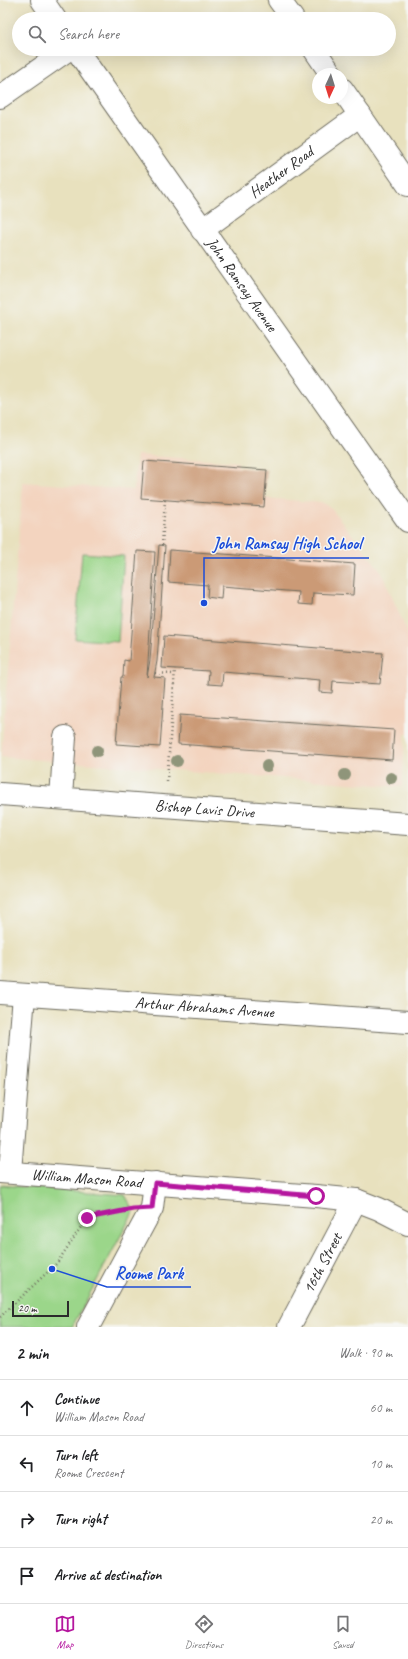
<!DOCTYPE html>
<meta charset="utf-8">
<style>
:root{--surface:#fff;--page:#f6f6f6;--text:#202124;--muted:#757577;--line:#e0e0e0;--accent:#b5179e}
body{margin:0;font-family:Caveat,sans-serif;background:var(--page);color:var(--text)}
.compass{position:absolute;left:312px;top:68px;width:36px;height:36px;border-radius:50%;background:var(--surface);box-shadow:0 4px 16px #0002;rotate:184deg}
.scale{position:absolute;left:12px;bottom:10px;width:57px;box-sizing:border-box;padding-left:4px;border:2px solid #2b2b2b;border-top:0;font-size:11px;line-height:14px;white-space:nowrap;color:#2b2b2b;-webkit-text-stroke:3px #f6f6f2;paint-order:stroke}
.stop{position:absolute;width:12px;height:12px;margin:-9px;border:3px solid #b5179e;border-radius:50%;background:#fff}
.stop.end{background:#b5179e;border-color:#fff;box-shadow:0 1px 4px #0008}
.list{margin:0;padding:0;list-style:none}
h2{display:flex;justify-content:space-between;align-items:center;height:52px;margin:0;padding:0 16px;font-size:17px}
h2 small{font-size:13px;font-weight:400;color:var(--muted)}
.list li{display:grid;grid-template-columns:26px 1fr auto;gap:12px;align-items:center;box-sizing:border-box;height:56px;padding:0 16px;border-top:1px solid var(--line)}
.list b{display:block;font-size:15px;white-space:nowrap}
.list p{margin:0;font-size:13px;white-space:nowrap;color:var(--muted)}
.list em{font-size:13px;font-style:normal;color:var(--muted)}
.icon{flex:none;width:22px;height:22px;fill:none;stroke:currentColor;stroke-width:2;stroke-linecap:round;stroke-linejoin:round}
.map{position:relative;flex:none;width:408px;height:1327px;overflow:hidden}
.search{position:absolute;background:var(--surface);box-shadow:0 4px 16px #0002;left:12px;right:12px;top:12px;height:44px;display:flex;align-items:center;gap:10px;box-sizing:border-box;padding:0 14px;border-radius:22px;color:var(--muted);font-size:15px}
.sheet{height:276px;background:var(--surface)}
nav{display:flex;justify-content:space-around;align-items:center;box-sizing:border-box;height:56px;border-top:1px solid var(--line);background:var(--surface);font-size:11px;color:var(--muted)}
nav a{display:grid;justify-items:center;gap:2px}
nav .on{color:var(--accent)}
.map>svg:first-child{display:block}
</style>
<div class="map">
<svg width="408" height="1327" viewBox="0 0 408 1327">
<rect width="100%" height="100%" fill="#f6f6f2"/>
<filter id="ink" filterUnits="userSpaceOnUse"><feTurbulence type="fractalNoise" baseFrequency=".025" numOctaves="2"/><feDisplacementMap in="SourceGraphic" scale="8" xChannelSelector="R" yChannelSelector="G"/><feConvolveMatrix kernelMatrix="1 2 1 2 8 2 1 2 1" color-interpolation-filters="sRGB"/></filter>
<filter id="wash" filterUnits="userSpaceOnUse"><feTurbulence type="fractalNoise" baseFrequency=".012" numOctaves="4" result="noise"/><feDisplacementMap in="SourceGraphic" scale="16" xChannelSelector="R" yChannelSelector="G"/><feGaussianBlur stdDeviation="0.9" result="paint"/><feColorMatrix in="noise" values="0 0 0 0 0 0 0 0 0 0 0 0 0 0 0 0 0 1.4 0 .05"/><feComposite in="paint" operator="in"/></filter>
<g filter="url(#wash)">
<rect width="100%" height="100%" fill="#e8e1be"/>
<path fill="#f3d4bf" d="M 137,455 L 238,462 L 238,467 L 267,470 L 265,498 L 323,503 L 330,507 L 381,571 L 408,634 L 408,734 L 405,734 L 402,787 L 1,757 L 23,482 L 134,490 Z"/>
<path fill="#9bd68a" stroke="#63805a" d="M 82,553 L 124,556 L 118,642 L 75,639 Z
M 0,1185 L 125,1195 L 133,1209 L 134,1211 L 72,1327 L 0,1327 Z"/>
<g id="blocks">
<path fill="#cb9a76" d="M 144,461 L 267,470 L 264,507 L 141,498 Z
M 159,545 L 165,546 L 157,661 L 154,677 L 165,678 L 160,747 L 116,744 L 121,677 L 123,677 L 124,660 L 129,661 L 137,551 L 155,552 L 147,677 L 150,660 Z
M 170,550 L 355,564 L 353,595 L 313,593 L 312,605 L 298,604 L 299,592 L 222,586 L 221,599 L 207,597 L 208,585 L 168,582 Z
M 164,636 L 383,653 L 380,684 L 333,681 L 332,693 L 319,692 L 320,680 L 223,672 L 222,685 L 208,684 L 209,671 L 162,668 Z
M 180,715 L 394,730 L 392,760 L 178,744 Z"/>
</g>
</g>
<g filter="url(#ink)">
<use href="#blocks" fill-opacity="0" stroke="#6d6b5e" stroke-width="1"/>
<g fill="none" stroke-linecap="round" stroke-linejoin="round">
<defs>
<g id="minor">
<path d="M 42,0 L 55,19"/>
<path d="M 279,0 L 293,19"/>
<path id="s1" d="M 76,49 L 408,521"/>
<path d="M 314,49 L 331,74"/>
<path d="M 342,89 L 408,185"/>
<path d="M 0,97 L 69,49"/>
<path id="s2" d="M 202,230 L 360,115"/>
<path id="s3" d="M 0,794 L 408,824"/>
<path d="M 61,798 L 65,737"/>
<path id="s4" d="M 0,993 L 408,1022"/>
<path id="s5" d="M 0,1172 L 316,1196 L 356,1200 L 379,1209 L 408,1224"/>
<path d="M 10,1172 L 24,995"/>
<path d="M 88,1327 L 152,1208 L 155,1183"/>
<path id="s6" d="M 289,1327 L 356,1200"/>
</g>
</defs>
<use href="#minor" stroke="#6d6b5e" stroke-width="24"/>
<path stroke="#6d6b5e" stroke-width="2.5" stroke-dasharray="1 3" stroke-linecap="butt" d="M 162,545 L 165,500
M 155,673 L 174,674
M 167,781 L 175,669
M 0,1317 L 57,1263 L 87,1218 L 128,1210"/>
<use href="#minor" stroke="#fff" stroke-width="22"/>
</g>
<g fill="#8f957a">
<circle cx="97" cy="751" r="6"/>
<circle cx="177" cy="761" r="6"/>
<circle cx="267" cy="766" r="6"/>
<circle cx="345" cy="775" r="6"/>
<circle cx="391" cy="778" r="6"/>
</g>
</g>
<g fill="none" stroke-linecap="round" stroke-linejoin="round" filter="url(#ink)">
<path stroke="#b5179e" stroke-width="5" d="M 87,1218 L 133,1209 L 152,1208 L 155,1183 L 316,1196"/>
</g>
<g text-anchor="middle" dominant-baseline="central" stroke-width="3" stroke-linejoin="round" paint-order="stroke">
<g font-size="16" fill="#2b2b2b" stroke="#f6f6f2">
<text stroke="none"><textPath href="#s2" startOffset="98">Heather Road</textPath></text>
<text stroke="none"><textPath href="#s1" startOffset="288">John Ramsay Avenue</textPath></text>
<text stroke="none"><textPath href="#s3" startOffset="205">Bishop Lavis Drive</textPath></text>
<text stroke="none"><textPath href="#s4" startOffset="205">Arthur Abrahams Avenue</textPath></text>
<text stroke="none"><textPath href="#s5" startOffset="87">William Mason Road</textPath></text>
<text stroke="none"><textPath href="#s6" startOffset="72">16th Street</textPath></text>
</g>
</g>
<path fill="none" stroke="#1d4ed8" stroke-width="1.5" d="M204 603L204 558H369M52 1269L107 1287H191"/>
<g fill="#1d4ed8" stroke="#f6f6f2" stroke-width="1.5">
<circle cx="204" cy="603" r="4"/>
<circle cx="52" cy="1269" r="4"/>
</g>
<g font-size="17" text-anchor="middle" font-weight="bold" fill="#1d4ed8" stroke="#f6f6f2" stroke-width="3" stroke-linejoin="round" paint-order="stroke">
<text x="287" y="549">John Ramsay High School</text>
<text x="149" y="1279">Roome Park</text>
</g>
</svg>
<svg class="compass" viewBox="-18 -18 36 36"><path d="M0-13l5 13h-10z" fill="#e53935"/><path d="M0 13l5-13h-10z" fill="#757577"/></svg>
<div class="scale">20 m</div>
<div class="stop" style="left:316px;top:1196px"></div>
<div class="stop end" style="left:87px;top:1218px"></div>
<div class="search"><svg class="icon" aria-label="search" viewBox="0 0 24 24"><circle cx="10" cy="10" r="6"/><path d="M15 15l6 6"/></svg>Search here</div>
</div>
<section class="sheet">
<h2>2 min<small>Walk · 90 m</small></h2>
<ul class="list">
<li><svg class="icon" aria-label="ahead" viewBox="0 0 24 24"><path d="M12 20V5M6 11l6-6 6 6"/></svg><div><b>Continue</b><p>William Mason Road</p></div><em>60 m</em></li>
<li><svg class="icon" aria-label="left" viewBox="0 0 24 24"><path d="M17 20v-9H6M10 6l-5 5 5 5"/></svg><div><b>Turn left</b><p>Roome Crescent</p></div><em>10 m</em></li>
<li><svg class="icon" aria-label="right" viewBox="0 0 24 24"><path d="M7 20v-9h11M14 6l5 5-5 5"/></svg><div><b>Turn right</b></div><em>20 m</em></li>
<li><svg class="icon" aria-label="arrive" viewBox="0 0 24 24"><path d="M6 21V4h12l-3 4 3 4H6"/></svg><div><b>Arrive at destination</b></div></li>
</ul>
</section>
<nav>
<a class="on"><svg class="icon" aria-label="map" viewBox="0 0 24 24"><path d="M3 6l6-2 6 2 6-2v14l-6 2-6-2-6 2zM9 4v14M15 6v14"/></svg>Map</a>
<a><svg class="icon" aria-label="directions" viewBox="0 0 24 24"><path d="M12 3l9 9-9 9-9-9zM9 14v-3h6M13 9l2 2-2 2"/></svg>Directions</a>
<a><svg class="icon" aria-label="saved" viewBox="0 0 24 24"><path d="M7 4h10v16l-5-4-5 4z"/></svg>Saved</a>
</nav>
